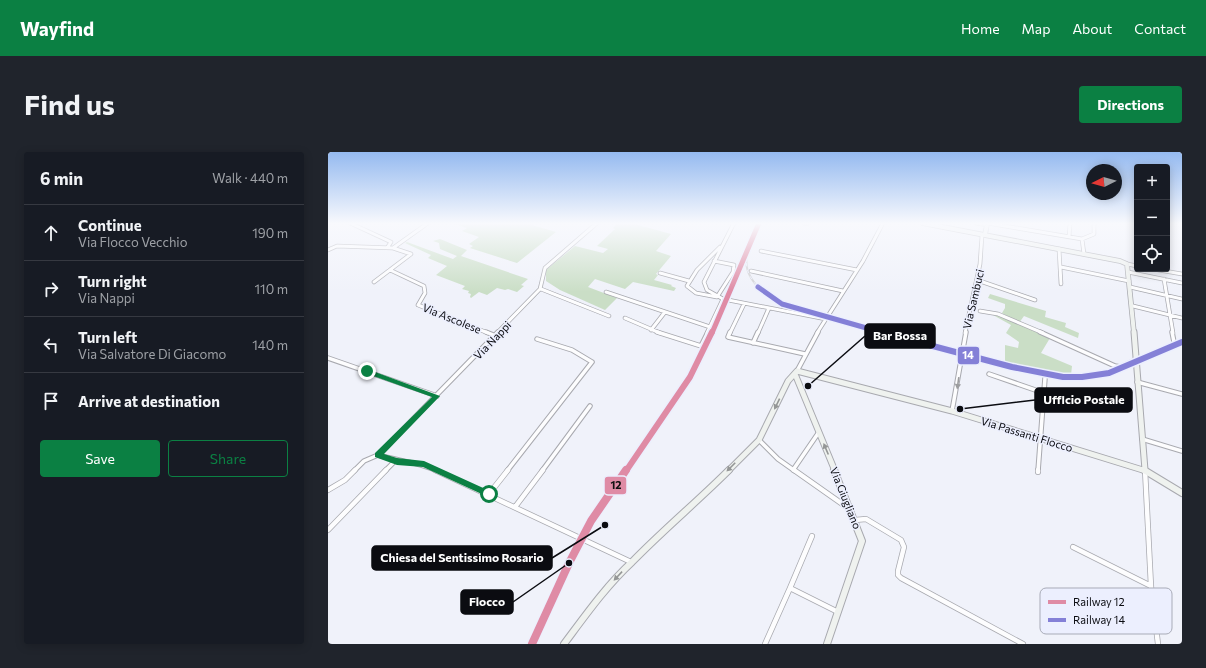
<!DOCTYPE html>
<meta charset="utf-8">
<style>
:root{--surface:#171b24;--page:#20242c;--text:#f1f3f6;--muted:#9ea1a6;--line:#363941;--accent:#0b8043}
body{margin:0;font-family:Commissioner,sans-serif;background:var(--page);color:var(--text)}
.controls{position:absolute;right:12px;top:12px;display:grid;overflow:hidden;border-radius:4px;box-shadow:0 2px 10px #0003}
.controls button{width:36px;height:36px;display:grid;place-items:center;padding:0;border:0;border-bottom:1px solid var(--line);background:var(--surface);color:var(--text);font:20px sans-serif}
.compass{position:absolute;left:758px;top:12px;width:36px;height:36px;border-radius:50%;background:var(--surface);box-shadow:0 2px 10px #0003;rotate:265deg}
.stop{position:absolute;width:12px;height:12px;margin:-9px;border:3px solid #0b8043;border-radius:50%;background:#fff}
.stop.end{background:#0b8043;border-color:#fff;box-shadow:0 1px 4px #0008}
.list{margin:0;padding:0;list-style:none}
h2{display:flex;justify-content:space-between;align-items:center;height:52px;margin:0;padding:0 16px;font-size:17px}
h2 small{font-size:13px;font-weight:400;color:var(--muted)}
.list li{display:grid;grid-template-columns:26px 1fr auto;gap:12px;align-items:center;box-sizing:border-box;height:56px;padding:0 16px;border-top:1px solid var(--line)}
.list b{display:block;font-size:15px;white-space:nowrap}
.list p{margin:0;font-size:13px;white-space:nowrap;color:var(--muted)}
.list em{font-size:13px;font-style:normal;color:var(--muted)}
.actions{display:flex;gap:8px;padding:12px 16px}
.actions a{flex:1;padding:9px 0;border:1px solid var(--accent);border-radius:4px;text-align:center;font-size:14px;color:var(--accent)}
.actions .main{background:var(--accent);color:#fff}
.icon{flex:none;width:22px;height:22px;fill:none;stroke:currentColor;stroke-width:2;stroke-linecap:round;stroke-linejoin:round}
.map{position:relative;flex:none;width:854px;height:492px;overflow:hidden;border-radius:4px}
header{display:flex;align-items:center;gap:24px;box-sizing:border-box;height:56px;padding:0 20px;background:var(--accent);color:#fff}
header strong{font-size:19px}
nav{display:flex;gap:22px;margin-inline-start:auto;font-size:14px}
.intro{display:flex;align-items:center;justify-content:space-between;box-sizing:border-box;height:96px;padding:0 24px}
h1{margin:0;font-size:28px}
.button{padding:10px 18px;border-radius:4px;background:var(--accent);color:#fff;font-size:14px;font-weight:700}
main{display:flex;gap:24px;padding:0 24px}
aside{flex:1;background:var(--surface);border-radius:4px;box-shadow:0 2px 10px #0003}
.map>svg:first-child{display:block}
</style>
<header>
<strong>Wayfind</strong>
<nav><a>Home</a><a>Map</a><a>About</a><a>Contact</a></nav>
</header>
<div class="intro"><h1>Find us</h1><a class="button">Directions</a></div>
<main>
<aside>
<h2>6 min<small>Walk · 440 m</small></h2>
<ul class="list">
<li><svg class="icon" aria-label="ahead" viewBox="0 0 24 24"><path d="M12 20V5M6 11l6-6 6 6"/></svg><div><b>Continue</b><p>Via Flocco Vecchio</p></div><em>190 m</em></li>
<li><svg class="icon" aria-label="right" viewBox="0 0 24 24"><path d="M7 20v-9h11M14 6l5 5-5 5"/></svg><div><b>Turn right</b><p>Via Nappi</p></div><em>110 m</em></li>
<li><svg class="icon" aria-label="left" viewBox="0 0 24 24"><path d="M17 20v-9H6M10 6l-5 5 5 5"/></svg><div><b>Turn left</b><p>Via Salvatore Di Giacomo</p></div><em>140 m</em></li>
<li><svg class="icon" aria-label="arrive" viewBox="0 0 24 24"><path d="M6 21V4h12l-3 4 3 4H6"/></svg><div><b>Arrive at destination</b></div></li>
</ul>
<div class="actions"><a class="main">Save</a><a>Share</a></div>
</aside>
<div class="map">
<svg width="854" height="492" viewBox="0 0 854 492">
<rect width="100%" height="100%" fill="#f0f2fa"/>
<path fill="#cadec6" d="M 129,71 L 207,71 L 204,73 L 228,80 L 189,111 L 142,96 L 145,94 L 141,92 L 151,85 L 134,79 L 139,76 L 127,72 Z
M 290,71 L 303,71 L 343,82 L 328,99 L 343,104 L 328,122 L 330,123 L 326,128 L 344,133 L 343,134 L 348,136 L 346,139 L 305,130 L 297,137 L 267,127 L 260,135 L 289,146 L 277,158 L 232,138 L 218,129 L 218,118 L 247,94 L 275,101 L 280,97 L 269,94 L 287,77 L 285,76 Z
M 112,87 L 139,98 L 133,104 L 200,127 L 193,133 L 196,134 L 189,140 L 180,137 L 177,138 L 169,136 L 159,143 L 151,140 L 143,146 L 142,145 L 143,142 L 140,141 L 141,139 L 134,137 L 137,134 L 108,123 L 119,114 L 100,106 L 103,103 L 77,91 L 79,90 L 125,107 L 129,104 L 112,97 L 111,91 L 105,89 Z
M 662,142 L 718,159 L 717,165 L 738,171 L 737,175 L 751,181 L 750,186 L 696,164 L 691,171 L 722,186 L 713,201 L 744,214 L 743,223 L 710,220 L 677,211 L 677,193 L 690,196 L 691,190 L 678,181 L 683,173 L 665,163 L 679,164 L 674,161 L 677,156 L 677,152 L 660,146 Z"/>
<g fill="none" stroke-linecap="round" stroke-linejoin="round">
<defs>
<path id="street-far2" d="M 22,71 L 63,90 L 59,96
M 406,71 L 376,130 L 379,138 L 395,147 L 498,167
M 475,71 L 481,71
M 659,71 L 754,87 L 766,82 L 766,71
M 741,85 L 742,71
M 754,87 L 756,102
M 731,97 L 733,132
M 0,98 L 9,94 L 65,96 L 100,71
M 433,99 L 529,118
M 386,109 L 406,113 L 405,120 L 389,145 L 368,141 L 359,134 L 369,118 L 392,95
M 799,112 L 809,114
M 733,115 L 801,129
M 825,117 L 854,122
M 62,118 L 96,134 L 97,141 L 90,153 L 160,181
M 423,119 L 515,139
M 800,120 L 854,131
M 332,121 L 361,129
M 836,127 L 845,181
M 649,128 L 707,148
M 46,130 L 83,102 L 65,96
M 802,135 L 854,147
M 213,137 L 281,164
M 278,140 L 382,175
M 805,154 L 854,166
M 652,159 L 670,162 L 715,181
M 297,166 L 332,181
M 323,178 L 337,160
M 169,181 L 212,137 L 217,116 L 269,71
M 379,181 L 395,147
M 402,181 L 416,152
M 430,181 L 441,156
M 489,181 L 535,109 L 555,71
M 637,181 L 652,112 L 654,83"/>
<path id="street-far1" d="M 158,180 L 168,184
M 329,180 L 373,194 L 380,180
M 402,180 L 400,185 L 477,202
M 712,180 L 787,214 L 792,215 L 808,208
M 844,180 L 846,190
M 425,191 L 430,180
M 0,206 L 109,244
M 469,219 L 490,180
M 661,222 L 716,241
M 809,230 L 854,242
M 624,259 L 638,180
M 814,287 L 854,299
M 431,288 L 450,307 L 467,319
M 50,303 C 70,309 91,310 109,319
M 465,318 L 491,280
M 26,319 L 36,309 L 50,303 L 170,180
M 57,319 L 67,309
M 179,319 L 264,210 L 244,198 L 209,187
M 214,319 L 262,254
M 710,319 L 717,226"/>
<path id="street" d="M 107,318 L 303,410
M 466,318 L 520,356
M 817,318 L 823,434 L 830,492
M 710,320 L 710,318
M 0,338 L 17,328 L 27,318
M 161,342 L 180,318
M 187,355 L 215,318
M 527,368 L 538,367 L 573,388 L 576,395 L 570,419 L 570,423 L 573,426 L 695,492
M 0,378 L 58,318
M 484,384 L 462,436 L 510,460
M 745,395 L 823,434
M 437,492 L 462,436"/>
<path id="secondary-far2" d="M 594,71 L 792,109 L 799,112 L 806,181
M 649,71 L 659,72 L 657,83"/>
<path id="secondary-far1" d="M 806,180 L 817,318
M 467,222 L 507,319
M 400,319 L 431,288 L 460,229 L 469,219 L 624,259 L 818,319"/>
<path id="secondary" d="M 816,318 L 854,341
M 236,492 C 257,464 278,434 304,410 C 335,378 370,349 401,318
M 499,492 L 534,389 L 506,318"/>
</defs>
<use href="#street-far2" stroke="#a8a9af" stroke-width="4.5"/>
<use href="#street-far1" stroke="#a8a9af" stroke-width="5.5"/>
<use href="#street" stroke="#a8a9af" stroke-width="6"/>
<use href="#secondary-far2" stroke="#a8a9af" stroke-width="5.5"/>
<use href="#secondary-far1" stroke="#a8a9af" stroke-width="7"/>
<use href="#secondary" stroke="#a8a9af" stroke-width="8"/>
<use href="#street-far2" stroke="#fdfdfe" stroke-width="3"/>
<use href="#street-far1" stroke="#fdfdfe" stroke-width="3.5"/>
<use href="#street" stroke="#fdfdfe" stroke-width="4.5"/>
<use href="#secondary-far2" stroke="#eff2ef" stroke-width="4"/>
<use href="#secondary-far1" stroke="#eff2ef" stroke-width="5"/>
<use href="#secondary" stroke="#eff2ef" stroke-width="6"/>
<defs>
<path id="rail" d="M 420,97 C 416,113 419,123 430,135"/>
</defs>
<use href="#rail" stroke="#d3d3d6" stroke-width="2"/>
<use href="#rail" stroke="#eceffe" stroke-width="1" stroke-dasharray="3.5" stroke-linecap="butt"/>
<defs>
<path id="rail-1-far2" d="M 384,181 L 431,71"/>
<path id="rail-1-far1" d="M 298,319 L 362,225 L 384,180"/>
<path id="rail-1" d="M 204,492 L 241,411 L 263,369 L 298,318"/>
<path id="rail-2-far1" d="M 430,135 L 454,152 L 556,181"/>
<path id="rail-2" d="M 552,180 L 684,215 L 735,225 L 754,225 L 781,221 L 854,190"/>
</defs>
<use href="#rail-1-far2" stroke="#eceffe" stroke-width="8"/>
<use href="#rail-1-far1" stroke="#eceffe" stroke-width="9"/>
<use href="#rail-1" stroke="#eceffe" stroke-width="10"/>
<use href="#rail-2-far1" stroke="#eceffe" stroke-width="8"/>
<use href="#rail-2" stroke="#eceffe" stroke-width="9"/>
<use href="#rail-1-far2" stroke="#df8ba5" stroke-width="5"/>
<use href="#rail-1-far1" stroke="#df8ba5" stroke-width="6"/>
<use href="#rail-1" stroke="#df8ba5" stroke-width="8"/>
<use href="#rail-2-far1" stroke="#8480d7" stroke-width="5"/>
<use href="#rail-2" stroke="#8480d7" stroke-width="6"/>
</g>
<defs><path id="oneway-solid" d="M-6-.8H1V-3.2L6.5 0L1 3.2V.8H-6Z"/></defs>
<use fill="#9c9d9f" href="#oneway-solid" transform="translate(630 231) rotate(98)"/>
<g fill="#949696">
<use href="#oneway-solid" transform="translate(449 252) rotate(116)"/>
<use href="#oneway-solid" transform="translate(498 297) rotate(-113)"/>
<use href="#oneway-solid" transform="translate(403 315) rotate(135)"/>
<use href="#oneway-solid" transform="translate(290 424) rotate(133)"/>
</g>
<linearGradient id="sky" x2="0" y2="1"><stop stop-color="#95baf0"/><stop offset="0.51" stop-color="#f8f9fd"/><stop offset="1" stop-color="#f8f9fd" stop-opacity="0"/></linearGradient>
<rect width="854" height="140" fill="url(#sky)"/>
<path fill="#0b8043" d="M 39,217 L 112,244 L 56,302 L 69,306 L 96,309 L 164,340 L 164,344 L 158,344 L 95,315 L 69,313 L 47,305 L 47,301 L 104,245 L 37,221 L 36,219 Z"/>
<g text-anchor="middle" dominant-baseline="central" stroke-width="3" stroke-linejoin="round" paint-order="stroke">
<g font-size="11" fill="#0b0c11" stroke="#eceffe">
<text transform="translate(645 147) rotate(-77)">Via Sambuci</text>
<text transform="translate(124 166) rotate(22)">Via Ascolese</text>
<text transform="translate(164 188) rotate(-46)">Via Nappi</text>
<text transform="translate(699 282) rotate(17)">Via Passanti Flocco</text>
<text transform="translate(518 346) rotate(68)">Via Giugliano</text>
</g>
</g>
<rect x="712" y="436" width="132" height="46" rx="6" fill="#eceffe" stroke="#a8abb7" stroke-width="1"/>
<rect x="720" y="448" width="18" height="4" fill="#df8ba5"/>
<rect x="720" y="466" width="18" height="4" fill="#8480d7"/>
<g font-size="11" fill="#0b0c11">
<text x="745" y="454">Railway 12</text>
<text x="745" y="472">Railway 14</text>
</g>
<path fill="none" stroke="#0b0c11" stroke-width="1.5" d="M480 234L537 184M632 257L707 248M277 373L224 406M241 411L185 450"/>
<g fill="#0b0c11" stroke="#eceffe" stroke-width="1.5">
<circle cx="480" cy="234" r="4"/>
<circle cx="632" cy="257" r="4"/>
<circle cx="277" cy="373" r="4"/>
<circle cx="241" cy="411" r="4"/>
</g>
<g fill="#0b0c11" stroke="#0b0c11" stroke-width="1.5">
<rect x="537" y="172" width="70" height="24" rx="4"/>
<rect x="707" y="236" width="97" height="24" rx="4"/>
<rect x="44" y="394" width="180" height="24" rx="4"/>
<rect x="133" y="438" width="52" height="24" rx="4"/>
</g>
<g font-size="12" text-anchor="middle" font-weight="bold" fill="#fff">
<text x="572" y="188">Bar Bossa</text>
<text x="756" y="252">Ufficio Postale</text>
<text x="134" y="410">Chiesa del Sentissimo Rosario</text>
<text x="159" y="454">Flocco</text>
</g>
<g stroke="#eceffe" stroke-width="1.5">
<rect x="629" y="194" width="23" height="19" rx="4" fill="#8480d7"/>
<rect x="276" y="324" width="23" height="19" rx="4" fill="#df8ba5"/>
</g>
<g font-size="11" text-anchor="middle" font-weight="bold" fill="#fff">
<text x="640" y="207">14</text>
</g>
<g font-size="11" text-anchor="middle" font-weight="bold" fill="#111">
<text x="288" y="337">12</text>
</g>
</svg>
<div class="controls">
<button>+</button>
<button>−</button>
<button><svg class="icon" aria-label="locate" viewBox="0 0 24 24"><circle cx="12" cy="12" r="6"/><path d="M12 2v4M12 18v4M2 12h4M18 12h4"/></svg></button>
</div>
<svg class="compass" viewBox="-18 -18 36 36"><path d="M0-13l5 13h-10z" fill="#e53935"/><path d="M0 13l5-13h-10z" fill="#9ea1a6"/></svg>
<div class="stop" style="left:161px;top:342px"></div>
<div class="stop end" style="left:39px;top:219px"></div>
</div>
</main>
